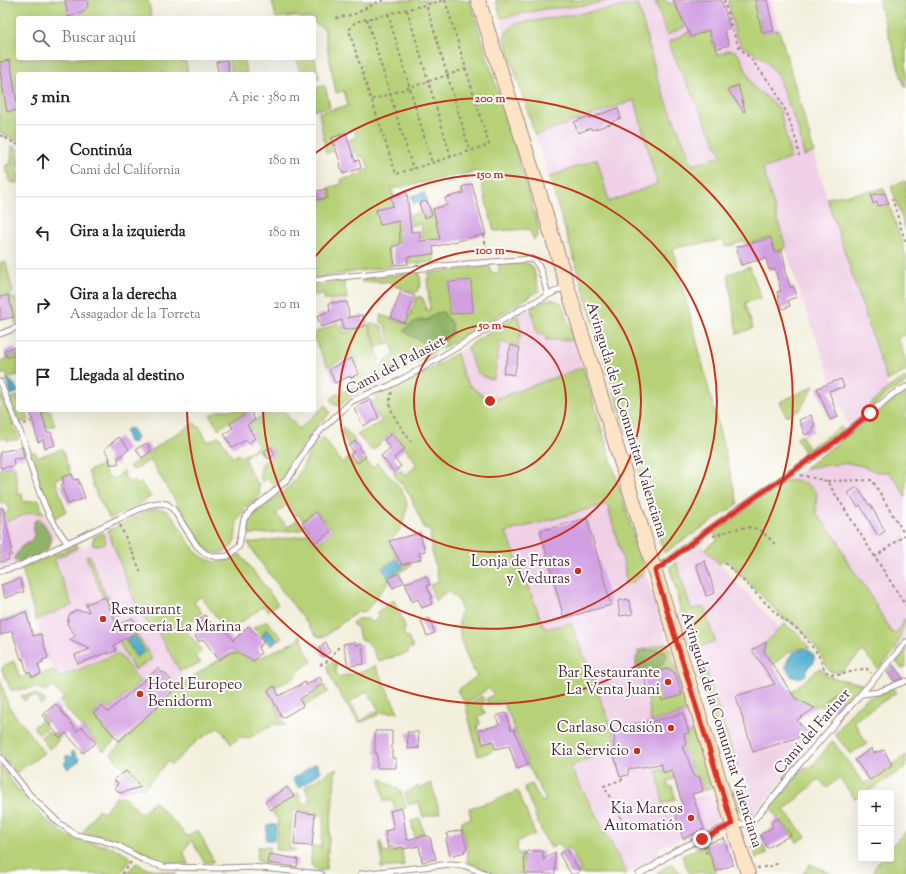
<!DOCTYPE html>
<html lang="es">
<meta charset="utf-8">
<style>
:root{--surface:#fff;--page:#f2f2f2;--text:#222;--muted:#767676;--line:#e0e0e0}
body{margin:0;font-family:"Sorts Mill Goudy",serif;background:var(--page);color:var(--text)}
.controls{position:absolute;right:12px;bottom:12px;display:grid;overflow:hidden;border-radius:4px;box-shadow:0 4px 16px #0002}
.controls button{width:36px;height:36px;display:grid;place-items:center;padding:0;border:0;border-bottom:1px solid var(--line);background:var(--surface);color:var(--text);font:20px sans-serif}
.stop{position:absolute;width:12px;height:12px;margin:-9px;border:3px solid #d93025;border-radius:50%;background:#fff}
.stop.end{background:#d93025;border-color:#fff;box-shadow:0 1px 4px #0008}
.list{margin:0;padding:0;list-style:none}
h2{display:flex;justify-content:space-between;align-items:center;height:52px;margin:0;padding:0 16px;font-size:17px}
h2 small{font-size:13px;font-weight:400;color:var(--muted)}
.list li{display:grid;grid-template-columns:26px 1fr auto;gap:12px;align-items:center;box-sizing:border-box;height:72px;padding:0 16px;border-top:1px solid var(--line)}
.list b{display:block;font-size:15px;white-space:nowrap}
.list p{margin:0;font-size:13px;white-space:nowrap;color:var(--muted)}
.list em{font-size:13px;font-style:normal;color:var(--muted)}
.icon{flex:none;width:22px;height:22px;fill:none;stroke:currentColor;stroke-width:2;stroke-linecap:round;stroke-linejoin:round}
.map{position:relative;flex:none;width:906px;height:874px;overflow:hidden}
.search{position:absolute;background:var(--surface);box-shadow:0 4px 16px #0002;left:16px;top:16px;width:300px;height:44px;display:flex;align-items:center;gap:10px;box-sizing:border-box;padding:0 14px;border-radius:4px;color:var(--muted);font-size:15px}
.panel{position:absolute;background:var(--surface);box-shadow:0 4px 16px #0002;left:16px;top:72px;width:300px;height:340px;border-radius:4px}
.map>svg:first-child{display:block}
</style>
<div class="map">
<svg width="906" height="874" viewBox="0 0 906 874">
<rect width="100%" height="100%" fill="#fff"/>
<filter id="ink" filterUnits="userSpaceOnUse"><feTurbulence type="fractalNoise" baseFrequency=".025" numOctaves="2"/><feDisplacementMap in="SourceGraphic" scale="8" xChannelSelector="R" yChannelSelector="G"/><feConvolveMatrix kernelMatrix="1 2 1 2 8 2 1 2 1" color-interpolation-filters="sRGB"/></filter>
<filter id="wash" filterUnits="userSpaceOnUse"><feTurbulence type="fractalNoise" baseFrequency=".012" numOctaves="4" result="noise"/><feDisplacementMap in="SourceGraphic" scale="16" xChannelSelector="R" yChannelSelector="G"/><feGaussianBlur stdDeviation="0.9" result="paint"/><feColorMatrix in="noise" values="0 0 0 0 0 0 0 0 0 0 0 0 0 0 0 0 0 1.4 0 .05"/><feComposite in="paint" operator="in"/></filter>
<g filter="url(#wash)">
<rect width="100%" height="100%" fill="#f3efdd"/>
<path fill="#efd0e6" d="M 496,0 L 772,0 L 781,40 L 827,198 L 890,392 L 849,428 L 804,305 L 781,234 L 763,169 L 722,156 L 693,165 L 658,81 L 638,4 L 509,29 L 504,37 L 501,18 Z
M 635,99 L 657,184 L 609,202 L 597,159 L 549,177 L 535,135 Z
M 551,299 L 562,303 L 595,407 L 456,462 L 426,372 L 518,315 L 544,301 Z
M 863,423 L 906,489 L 906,637 L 897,650 L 824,537 L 785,481 L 805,468 Z
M 607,504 L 625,568 L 625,583 L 633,582 L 645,572 L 695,731 L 654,742 L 659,770 L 657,771 L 665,813 L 669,808 L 678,803 L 713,792 L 723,821 L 657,849 L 660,856 L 627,873 L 570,767 L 614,747 L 571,623 L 545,629 L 506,531 Z
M 32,512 L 44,514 L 54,535 L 53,543 L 42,547 L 20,561 L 0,568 L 0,514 Z
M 108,531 L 139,612 L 148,623 L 157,631 L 186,682 L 120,744 L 58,678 L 54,670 L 53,670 L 35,617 L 22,568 L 77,545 L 84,548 L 92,544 L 94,537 Z
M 701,545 L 780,628 L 766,642 L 752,650 L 775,684 L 798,722 L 811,739 L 786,777 L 753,815 L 687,610 L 691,609 L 676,562 Z"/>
<path fill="#b6d177" stroke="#807851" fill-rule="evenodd" d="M 0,0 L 148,0 L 152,18 L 18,18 L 18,58 L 182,58 L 183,62 L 186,62 L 188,74 L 164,74 L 163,72 L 154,74 L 18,74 L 18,140 L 15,140 L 0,132 Z
M 272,0 L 470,0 L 539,228 L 536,238 L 534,240 L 529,229 L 494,231 L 478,171 L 391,189 L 394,196 L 391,198 L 398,219 L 422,212 L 424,218 L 430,216 L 428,210 L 433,209 L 440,237 L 422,239 L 421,224 L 398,227 L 399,243 L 388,246 L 392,266 L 314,278 L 314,201 L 330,198 L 328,188 L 342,184 L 341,180 L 362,174 L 362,171 L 370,169 L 363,156 L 359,158 L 357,152 L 354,153 L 350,139 L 356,137 L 354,128 L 330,136 L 333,151 L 326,153 L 319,112 L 348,106 L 344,91 L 336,93 L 324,28 L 314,23 L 314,18 L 301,18 L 296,16 L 276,18 Z
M 496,0 L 612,0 L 588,5 L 544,9 L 501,18 Z
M 655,0 L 666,0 L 668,4 L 674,3 L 685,27 L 667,35 Z
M 728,0 L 755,0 L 762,33 L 779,30 L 814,152 L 804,156 L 799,131 L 777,75 L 766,60 L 741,45 L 735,34 Z
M 878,0 L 906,0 L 906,88 L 904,85 Z
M 638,4 L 658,81 L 693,165 L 722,156 L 677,63 L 669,42 L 688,32 L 691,37 L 709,30 L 717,55 L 727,52 L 727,50 L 735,51 L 741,58 L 753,87 L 773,102 L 780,111 L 791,158 L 763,169 L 786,248 L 775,252 L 771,237 L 746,244 L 745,241 L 725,247 L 723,240 L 673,248 L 738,504 L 664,553 L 663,551 L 549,177 L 597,159 L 609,202 L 657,184 L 635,100 L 535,135 L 504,37 L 509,29 L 515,24 ZM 738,85 L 742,109 L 728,90 Z
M 314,55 L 319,78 L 314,79 L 314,74 L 300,74 L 297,58 L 314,58 Z
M 228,58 L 243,58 L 247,74 L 232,74 Z
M 325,86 L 330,107 L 314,110 L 314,88 Z
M 12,146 L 18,149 L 18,183 L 10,182 L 9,173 L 6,173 L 6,165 L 11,164 Z
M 906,181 L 906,231 L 891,186 Z
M 884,189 L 906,255 L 906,335 L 898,337 L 906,361 L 906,371 L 887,381 L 827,198 Z
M 434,254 L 434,262 L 408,264 L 408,258 Z
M 0,262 L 6,262 L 13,293 L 10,294 L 12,299 L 15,298 L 18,312 L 18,323 L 16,324 L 11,306 L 0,299 Z
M 523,262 L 531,265 L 533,267 L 539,291 L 443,348 L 440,348 L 389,379 L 383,361 L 395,355 L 384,323 L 381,322 L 381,315 L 406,324 L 417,297 L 422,297 L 422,300 L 424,300 L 426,310 L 430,310 L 427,279 L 429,278 L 428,273 L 490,266 L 491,273 L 499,273 L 499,265 Z
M 750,267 L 761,298 L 745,303 L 753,328 L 737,334 L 728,274 Z
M 419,272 L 421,284 L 416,293 L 392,285 L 389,282 L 362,282 L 362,279 Z
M 344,281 L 347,299 L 325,300 L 323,293 L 314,296 L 314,286 Z
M 551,299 L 562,303 L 574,340 L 546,340 L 545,334 L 537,334 L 531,308 L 544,301 Z
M 518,315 L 521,331 L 518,346 L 500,342 L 494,379 C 474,378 472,363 468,346 Z
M 338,323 L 340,326 L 343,325 L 344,333 L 368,324 L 380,360 L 377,361 L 378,366 L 382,366 L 387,380 L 354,395 L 339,406 L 333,404 L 331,399 L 335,395 L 353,387 L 350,381 L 362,375 L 351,355 L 328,367 L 314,339 L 314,333 Z
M 369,324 L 381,325 L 388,343 L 377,347 Z
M 457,353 L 463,375 L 470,386 L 482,395 L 499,398 L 583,367 L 645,572 L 633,582 L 625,584 L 625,568 L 607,504 L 506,532 L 545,629 L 571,623 L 613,731 L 615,740 L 614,740 L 614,747 L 570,767 L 627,873 L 624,874 L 575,874 L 581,870 L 569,848 L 564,851 L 559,843 L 551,848 L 543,835 L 524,787 L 532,784 L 542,802 L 546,800 L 528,765 L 508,712 L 502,701 L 488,704 L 486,699 L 494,694 L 489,688 L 468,702 L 469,704 L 482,696 L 484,701 L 482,705 L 485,714 L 478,716 L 480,724 L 477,725 L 481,746 L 491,743 L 493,751 L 478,756 L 465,702 L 457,691 L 477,676 C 468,662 459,641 459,623 C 459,617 462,610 460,604 C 458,598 451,594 447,591 L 435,601 L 430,585 L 439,582 L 432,552 L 430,529 L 425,530 L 410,495 L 395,476 L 394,472 L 397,469 L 400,472 L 402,471 L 406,475 L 416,466 L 415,461 L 392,433 L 372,451 L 357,435 L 382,421 L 375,410 L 372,402 L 377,399 L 375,396 L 426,372 Z
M 18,354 L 18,376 L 17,375 L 8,378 L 6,373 L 0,375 L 0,361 Z
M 906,377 L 906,383 L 890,392 L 864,414 L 862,412 L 889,387 Z
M 814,386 L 800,410 L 786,416 L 780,402 Z
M 906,391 L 906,497 L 899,485 L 889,472 L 877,472 L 862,466 L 849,463 L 805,468 Z
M 0,392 L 19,439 L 7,441 L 7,438 L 0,439 Z
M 18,396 L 18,410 L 26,410 L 29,420 L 20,423 L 9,399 Z
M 326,405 L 330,413 C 320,424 308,434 301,447 C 292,462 287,474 274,486 L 267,479 L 262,482 L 260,476 L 262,464 L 275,454 L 271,447 L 260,454 L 257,449 C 254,451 248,454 246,457 C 244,464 256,481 260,487 L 258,488 L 260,492 L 258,497 L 247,506 L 241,514 L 237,522 L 235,540 L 232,546 L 226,551 L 220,553 L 212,552 L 207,550 L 198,537 L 150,460 L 135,470 L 129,467 L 169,438 L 195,423 L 197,427 L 199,426 L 208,442 L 219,436 L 233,458 L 238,454 L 241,457 L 256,448 L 258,445 L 254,439 L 256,437 L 242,415 L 244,413 L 218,429 L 210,415 L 220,410 L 243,410 L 252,422 L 271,410 L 283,410 L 299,429 Z
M 42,410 L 50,410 L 55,426 L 47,428 Z
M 342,426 L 355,440 L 349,446 L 342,435 Z
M 841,427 L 844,431 L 806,457 L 797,438 L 802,435 L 808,449 Z
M 323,437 L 342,463 L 350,458 L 357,465 L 363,459 L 367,462 L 372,468 L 377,463 C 385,472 404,489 406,500 C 408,508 405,518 402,525 C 399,532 395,537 388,541 L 398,559 L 412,565 L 393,576 L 366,611 L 357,612 L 325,636 L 320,637 L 316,635 L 258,559 L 248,543 L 302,536 L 308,533 L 317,544 L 333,531 L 316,510 L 303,521 L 298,514 L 296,516 L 287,504 L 276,514 L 288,527 L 297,520 L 303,528 L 300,530 L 247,535 L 250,520 L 260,510 L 284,491 L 296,479 L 312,449 Z
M 62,449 L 71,475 L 55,479 L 66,511 L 53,519 L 39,484 L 30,457 L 32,452 L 35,452 L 38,457 Z
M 102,465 L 107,476 L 114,479 L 124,471 L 124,475 L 129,483 L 134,480 L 137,485 L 141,483 L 151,497 L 110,519 L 97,496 L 88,471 Z
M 15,467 L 18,494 L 22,493 L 23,502 L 39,500 L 41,505 L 40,506 L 44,514 L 32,512 L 5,522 L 0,514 L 9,512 L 7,503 L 1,504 L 0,498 L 0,468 Z
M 785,481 C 799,480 807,482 817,493 L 816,513 L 839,542 L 846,560 L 868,591 L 890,631 L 896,634 L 904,619 L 906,620 L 896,648 L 897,650 L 878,669 L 863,651 L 840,673 L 829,671 C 819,650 806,628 784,619 L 726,559 L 719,564 L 705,549 L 718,539 L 712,532 Z
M 157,509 C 160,509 164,509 166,511 C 172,513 176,522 180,528 C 188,542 199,561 217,562 C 225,562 234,559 240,554 L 278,604 L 268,611 L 264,606 L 227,632 L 201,596 L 194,602 L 202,613 L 184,627 L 202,651 L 195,657 L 201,663 L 180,671 L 157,631 L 148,623 L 139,612 L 108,531 L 149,510 Z
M 103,533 L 106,543 L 95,546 L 92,544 L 94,537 Z
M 77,545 L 78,548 L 54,559 L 72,605 L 36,620 L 22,568 Z
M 89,555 L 106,596 L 108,595 L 117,615 L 114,617 L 105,597 L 103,597 L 86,556 Z
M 676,562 L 691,609 L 704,607 L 715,641 L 695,649 L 691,647 L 677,597 L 678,596 L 670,569 L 670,567 Z
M 394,600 L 406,629 L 403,631 L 406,638 L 408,637 L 413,648 L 408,649 L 408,653 L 378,661 L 370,645 L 368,645 L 365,641 L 360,639 L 357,626 L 354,626 L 352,623 L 357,619 L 368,619 L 371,623 L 379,617 L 376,613 Z
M 267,621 L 282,638 L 278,641 L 267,629 L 260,635 L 253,628 Z
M 784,624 L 796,632 L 810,648 C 792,647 786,654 773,665 L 764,652 L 766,642 Z
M 136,632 L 152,659 L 134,670 L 115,634 Z
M 301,635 L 305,649 L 312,662 L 302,668 L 294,678 L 268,690 L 281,718 L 286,725 L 275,724 L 249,738 L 240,737 L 231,744 L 226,736 L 219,727 L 197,741 L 171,765 L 168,761 L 143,789 L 111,754 C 146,718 189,670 237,652 L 253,661 L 296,641 Z
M 668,643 L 689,711 L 651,722 L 647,691 L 658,689 L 662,701 L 682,695 L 675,673 L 668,668 L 644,676 L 637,651 Z
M 906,649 L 906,667 L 902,669 L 896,661 Z
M 118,653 L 140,682 L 108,710 L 103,704 L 93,714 L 116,740 L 104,751 L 60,702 L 64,697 L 52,686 L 46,691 L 37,688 L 11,690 L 2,670 L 2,668 L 5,665 L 14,661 L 20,678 L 31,675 L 32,677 L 54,670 L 58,678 Z
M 332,662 L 336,662 L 336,675 L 338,677 L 365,671 L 375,665 L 398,712 C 391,713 385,711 379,714 L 377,711 L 379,710 L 367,691 L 350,702 L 361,721 L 376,711 L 378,715 L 362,722 L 358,722 L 333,683 L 327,666 Z
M 820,668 L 826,675 L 834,678 L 862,684 L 843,703 L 838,696 C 834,699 831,703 827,704 C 815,711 798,702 791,692 Z
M 704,669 L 706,669 L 738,768 L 729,765 L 724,759 L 699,676 Z
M 0,679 L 9,707 L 44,753 L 16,773 L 0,752 Z
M 323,684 L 328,692 L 303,706 L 301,701 L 316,693 L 315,689 Z
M 894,688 L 897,692 L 854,721 L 867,744 L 850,754 L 835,734 L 855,708 L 866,699 Z
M 32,694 L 37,694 L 46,701 L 41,705 L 36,696 L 30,697 L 24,701 L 21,696 Z
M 42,715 L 47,721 L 43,724 L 46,728 L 39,734 L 33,727 L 43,720 L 40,716 Z
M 48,731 L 51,735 L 55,732 L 60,738 L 58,740 L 57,742 L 49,749 L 41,737 Z
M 695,731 L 712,788 L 703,791 L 699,776 L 693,778 L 689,761 L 663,740 Z
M 833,741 L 864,784 L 906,755 L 906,767 L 865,793 L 861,793 L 861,796 L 855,799 L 839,778 L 827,788 L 819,779 L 784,810 L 806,837 L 797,842 L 775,815 L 771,807 L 807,766 L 810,768 Z
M 0,766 C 18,790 44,825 71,837 C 92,846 114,842 132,859 L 120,874 L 0,874 Z
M 336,768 L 326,870 L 317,871 L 311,865 L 312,846 L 321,847 L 324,815 L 308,813 L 307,811 L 293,809 L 289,848 L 296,849 L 296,851 L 276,850 L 278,820 L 271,810 L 298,793 L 303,804 L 310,803 L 309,798 L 305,787 Z
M 663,769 L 664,773 L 676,769 L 679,777 L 667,781 L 669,787 L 672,786 L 676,799 L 663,804 L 657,771 Z
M 380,778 L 401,791 L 406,808 L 396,810 L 392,801 L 384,801 Z
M 431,783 L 440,813 L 423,817 L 419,802 L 408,805 L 405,793 L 418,786 L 420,789 Z
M 743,784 L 753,815 C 739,822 738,801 735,791 L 736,789 Z
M 518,791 L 535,834 L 518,841 L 517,853 L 523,853 L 524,874 L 495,874 L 467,862 L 468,850 L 463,829 L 460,829 L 462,826 L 462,821 L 471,819 L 469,808 L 491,802 Z
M 117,796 L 119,797 L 124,796 L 141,814 L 154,801 L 187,836 L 198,830 L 214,862 L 204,862 L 192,841 C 181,851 183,851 188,864 L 161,863 L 152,860 L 105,837 L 83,833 L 98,809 L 104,813 Z
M 420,819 L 424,834 L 415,837 L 411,821 Z
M 906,831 L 906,874 L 872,874 L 876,866 L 881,859 L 891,859 L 891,847 Z
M 379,842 L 381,842 L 384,853 L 402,850 L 404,866 L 381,868 L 381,864 L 383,863 Z
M 706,844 L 716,872 L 689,873 L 682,856 Z
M 762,844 L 767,854 L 756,858 L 754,849 Z
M 258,847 L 270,847 L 267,863 L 257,861 Z
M 136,863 L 145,868 L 177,874 L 126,874 Z
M 672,863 L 681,874 L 656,874 Z
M 810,864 L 832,874 L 803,874 Z"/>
<path fill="#90b368" stroke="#6d694a" d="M 443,312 L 452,324 L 452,333 C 446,341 437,351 425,345 C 423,344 421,341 418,339 C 412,337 408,335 404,331 C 410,323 418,319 427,320 L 436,313 Z
M 39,519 C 47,526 56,541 47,550 C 44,552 36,557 33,557 C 27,559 31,556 26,558 C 22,561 20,563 15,561 L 14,558 L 21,547 L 30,542 L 34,536 L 34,521 Z
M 649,650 L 665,650 L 667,657 C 660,669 653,674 640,672 L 636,667 L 636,657 L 642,651 Z"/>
<path fill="#4eadcd" stroke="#4c667c" d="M 424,192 L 427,199 L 414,204 L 411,196 Z
M 6,379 C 12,379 16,387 18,392 L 11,395 Z
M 128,428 L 132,429 L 137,438 L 134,443 L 129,442 L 125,431 Z
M 396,559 L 404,567 L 388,577 L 382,568 Z
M 267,630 L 277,641 L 272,646 L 261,636 Z
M 135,635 L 145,652 L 136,657 L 126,640 Z
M 805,649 L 810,651 L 814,655 L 814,663 L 808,667 L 805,676 L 798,678 L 792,677 L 786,668 C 786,657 794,650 805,649 Z
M 73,751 L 80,760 L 68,769 L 64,763 L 67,760 L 65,757 L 68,755 L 71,757 L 73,756 L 71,753 Z
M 316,763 L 321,772 L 299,788 L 293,779 Z
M 267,825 L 276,825 L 274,841 L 266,840 Z"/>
<g id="blocks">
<path fill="#d29fe2" d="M 65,0 L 87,0 L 88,6 L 82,13 L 68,17 Z
M 673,0 L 721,0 L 730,28 L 724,30 L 729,45 L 716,49 L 714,41 L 712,41 L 709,30 L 691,37 Z
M 755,0 L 767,0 L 774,31 L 762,33 Z
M 10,60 L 18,110 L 7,112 L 0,71 L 0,62 Z
M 227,60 L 229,74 L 219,74 L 216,62 Z
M 738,85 L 745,111 L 744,112 L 728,90 Z
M 618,108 L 621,118 L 613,121 L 613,123 L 592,130 L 591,128 L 578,133 L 574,122 L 587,117 L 588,119 Z
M 346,133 L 355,161 L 359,160 L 361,168 L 343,174 L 340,166 L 341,165 L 332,138 Z
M 472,184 L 486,234 L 433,247 L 434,254 L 407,257 L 408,264 L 395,265 L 392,247 L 399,245 L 400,243 L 399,221 L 380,225 L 376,210 L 393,206 L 391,197 L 407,192 L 411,232 L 420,231 L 420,241 L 440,239 L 433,209 L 447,205 L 445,198 L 464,193 L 462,187 Z
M 327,189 L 328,198 L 318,200 L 316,191 Z
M 885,193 L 889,204 L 878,206 L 877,202 L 873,204 L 871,195 Z
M 427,201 L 432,215 L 424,218 L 419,203 Z
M 771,238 L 775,252 L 782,250 L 786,269 L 784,269 L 791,288 L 794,287 L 797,297 L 788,300 L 790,306 L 782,309 L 777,292 L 781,291 L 775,269 L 769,270 L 766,258 L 741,265 L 736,247 Z
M 471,280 L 473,312 L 450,314 L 448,282 Z
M 401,291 L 415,296 L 405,323 L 391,318 Z
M 8,295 L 14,317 L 0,320 L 0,297 Z
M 347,302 L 349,317 L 347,318 L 363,315 L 365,326 L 357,328 L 343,330 L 342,320 L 321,327 L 317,316 L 330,311 L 329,303 Z
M 511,345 L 520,348 L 514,375 L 503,373 Z
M 14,347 L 17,354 L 7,358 L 4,351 Z
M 351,358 L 359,374 L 350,378 L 350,376 L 335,383 L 329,369 Z
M 841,379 L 844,387 L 829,391 L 838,417 L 830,420 L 817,388 Z
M 370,399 L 379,418 L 363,426 L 354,409 L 358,406 L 358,405 Z
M 30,410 L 41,410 L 47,433 L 51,432 L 55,445 L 45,448 L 43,440 L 38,442 Z
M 250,411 L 255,420 L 247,425 L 255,438 L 248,443 L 246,440 L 232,448 L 224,434 L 233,428 L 230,424 Z
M 811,415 L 815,426 L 812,427 L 814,431 L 805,435 L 799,420 Z
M 392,433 L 405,449 L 394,458 L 401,466 L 394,472 L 381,456 L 390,448 L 384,440 Z
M 119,437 L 129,449 L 118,458 L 118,464 L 110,464 L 109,456 L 104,449 Z
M 355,441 L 361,447 L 359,449 L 366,456 L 358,463 L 350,455 L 354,452 L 349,446 Z
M 147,443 L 151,451 L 142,458 L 136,449 Z
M 22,447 L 24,458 L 13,459 L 14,466 L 0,468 L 0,452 Z
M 271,447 L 275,454 L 268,459 L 264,451 Z
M 72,474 L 74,480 L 78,479 L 85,498 L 68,504 L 61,485 L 64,484 L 62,477 Z
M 857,487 L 869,505 L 870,504 L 885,531 L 878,536 L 860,505 L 858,507 L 848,493 Z
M 0,508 L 3,508 L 12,549 L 10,550 L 12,555 L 8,556 L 9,560 L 0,562 Z
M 316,512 L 331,531 L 317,542 L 302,523 Z
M 587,518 L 611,605 L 564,618 L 540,531 Z
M 420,533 L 425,551 L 419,553 L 421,559 L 402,565 L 389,541 Z
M 705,561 L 715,593 L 706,596 L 696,564 Z
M 399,573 L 404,582 L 393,588 L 388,579 Z
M 426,576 L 430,585 L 427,586 L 432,598 L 430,599 L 432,604 L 422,608 L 418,599 L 412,602 L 405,583 Z
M 20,579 L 24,592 L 5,598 L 1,585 Z
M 105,597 L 117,625 L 132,618 L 140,630 L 114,645 L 116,651 L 108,654 L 108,652 L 78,664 L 75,655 L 90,649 L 69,640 L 76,636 L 67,624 L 69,615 L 76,610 L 89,612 L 86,604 Z
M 628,599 L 633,614 L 620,616 L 618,601 Z
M 26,612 L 33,636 L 41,634 L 48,658 L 42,660 L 43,662 L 38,664 L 41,674 L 32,677 L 30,672 L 27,673 L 23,658 L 21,659 L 12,631 L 0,635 L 0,620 Z
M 205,615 L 216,630 L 222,625 L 233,641 L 248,626 L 264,642 L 258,648 L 261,653 L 253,661 L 249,657 L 248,658 L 237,652 L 234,653 L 232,651 L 219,660 L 203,639 L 199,642 L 195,636 L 203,628 L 197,621 Z
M 429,618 L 435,633 L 427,636 L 421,621 Z
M 326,642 L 330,652 L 323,657 L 319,647 Z
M 355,642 L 355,645 L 362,644 L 364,664 L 348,666 L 343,644 Z
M 766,642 L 764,652 L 795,698 L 815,708 L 797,720 L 808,734 L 753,752 L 736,696 L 775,684 L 752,650 Z
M 893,665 L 903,678 L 894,681 L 887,672 Z
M 158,668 L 162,673 L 164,672 L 177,687 L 172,690 L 172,692 L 156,706 L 157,707 L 119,741 L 93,713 L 102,706 L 108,712 Z
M 668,668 L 675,673 L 682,695 L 662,701 L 658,689 L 647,691 L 644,676 Z
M 320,677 L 323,684 L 300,699 L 303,706 L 282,718 L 268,690 L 275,686 L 279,696 L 305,682 L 306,685 Z
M 838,696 L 843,703 L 836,712 L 828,704 Z
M 56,704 L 77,731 L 82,727 L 96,743 L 83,753 L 66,733 L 60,738 L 42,715 Z
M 506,713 L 511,730 L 514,729 L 528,765 L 517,769 L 509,746 L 495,749 L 493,741 L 483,744 L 479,730 L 499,725 L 496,716 Z
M 683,713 L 689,733 L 684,734 L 686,745 L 682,747 L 688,759 L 694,777 L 699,776 L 703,791 L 692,794 L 704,829 L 683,839 L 674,809 L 683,806 L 672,770 L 664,773 L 661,764 L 628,769 L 628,775 L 620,777 L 612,748 L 614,747 L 614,740 L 615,740 L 613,731 L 631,728 L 631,725 L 651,722 Z
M 375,731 L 392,731 L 392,758 L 396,758 L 396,768 L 377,768 L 377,753 L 375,753 Z
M 407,732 L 418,732 L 419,748 L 408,749 Z
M 872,748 L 873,753 L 884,750 L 892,765 L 870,780 L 855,760 Z
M 126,771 L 141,787 L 120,793 L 115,788 L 118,783 L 113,780 Z
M 287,787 L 294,796 L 271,810 L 265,802 Z
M 402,808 L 407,840 L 425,835 L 430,837 L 433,851 L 434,851 L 436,859 L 422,862 L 419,846 L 403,849 L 403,847 L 394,849 L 393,846 L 388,848 L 385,831 L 394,829 L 390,811 Z
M 297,812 L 315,814 L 312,846 L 294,845 Z
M 778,818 L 791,835 L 767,848 L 760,835 L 773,827 L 771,823 Z
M 462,830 L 467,849 L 464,850 L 465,852 L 450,856 L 446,839 L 448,838 L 447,833 Z
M 724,838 L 733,865 L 716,871 L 706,844 Z
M 567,849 L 580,871 L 575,874 L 571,874 L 559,854 Z
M 527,851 L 543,851 L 543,860 L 555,852 L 555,874 L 525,874 L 524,854 L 527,854 Z
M 269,854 L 298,859 L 297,867 L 267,863 Z"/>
</g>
</g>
<g filter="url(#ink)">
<use href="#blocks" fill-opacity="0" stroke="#9e8784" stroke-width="1"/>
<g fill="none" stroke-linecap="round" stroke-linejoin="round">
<defs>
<path id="service" d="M 314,281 L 333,278 L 441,266 L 532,259 C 541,262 545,286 548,295
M 0,334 L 18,327
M 0,382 L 28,452 L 28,458 C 39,490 45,516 68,543
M 655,570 L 708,530 L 836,441 L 893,394 L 906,387
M 0,571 L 19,566 L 148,505 L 158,503 L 167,504 L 173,509 L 197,546 L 206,554 L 217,557 L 228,556 L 239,546 L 244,519 L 251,510 L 274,492 L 290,476 L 307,447 L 321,430 L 352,401 L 370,393 L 389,386 L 417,371 L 523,308 L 566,286
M 862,694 L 878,692 L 906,681
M 0,757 L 30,795 L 59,823 L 76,835 L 101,840 L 119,846 L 136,856 L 148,862 L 164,867 L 219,868 L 252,867 L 321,874
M 361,874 L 451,864 C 464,864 474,869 486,874
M 639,874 L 652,867 L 675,851 L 732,824 L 750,824 L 776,794 L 801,762 L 897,653 L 906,642"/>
<path id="secondary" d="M 478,0 L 536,182 L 567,286 L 748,874"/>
</defs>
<use href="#service" stroke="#9e8784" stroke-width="7"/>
<use href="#secondary" stroke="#9e8784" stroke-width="16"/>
<path stroke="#9e8784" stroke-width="2" stroke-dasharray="3 3" stroke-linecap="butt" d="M 445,0 L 466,69 L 371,100 L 349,30 L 355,22 Z
M 724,0 L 733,32 L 739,47 L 750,58 L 774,88 L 788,116 L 797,143 L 799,156
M 427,7 L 470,151
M 407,10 L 451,157
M 388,14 L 432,163
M 336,18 L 355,14 L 375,3 L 385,0
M 367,19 L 413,169
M 231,73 L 231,74
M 372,101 L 396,174 L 489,145 L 466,69
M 0,135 L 18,145
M 892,198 L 906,244
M 484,235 L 487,255
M 388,365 L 392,376
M 392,392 C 384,410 402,427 411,442
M 24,424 L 31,421
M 800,475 L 827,481 L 906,606
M 827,481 L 872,480 L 905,535 L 875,557
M 120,525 L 141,572
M 713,536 C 727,532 747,522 761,531 C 766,535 771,540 775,544
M 725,563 L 780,617 L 800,631 L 818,654 L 825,671 L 830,674 L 839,675 L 866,668 L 871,673
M 320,665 L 330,660 L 335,651 L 340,646
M 623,779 L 604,786 L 628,832
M 704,845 L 707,855
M 751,848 L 761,843
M 757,868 L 771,866 L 779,863
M 122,874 L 132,861"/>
<use href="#service" stroke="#fff" stroke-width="5"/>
<use href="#secondary" stroke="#fee4c6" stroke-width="14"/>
</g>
</g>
<g fill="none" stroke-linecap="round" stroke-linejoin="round" filter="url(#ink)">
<path stroke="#d93025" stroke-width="5" d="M 702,839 L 732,824 L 655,571 L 708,530 L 836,441 L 870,413"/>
</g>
<g fill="none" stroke="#c8321e" stroke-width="2">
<circle cx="490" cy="401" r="76"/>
<circle cx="490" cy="401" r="151"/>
<path d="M315 257A227 227 0 1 1 263 411"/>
<path d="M314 154A303 303 0 1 1 187 412"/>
</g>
<g fill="#c8321e" stroke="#fff" stroke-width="1.5">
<circle cx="578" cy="571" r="4"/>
<circle cx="103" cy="619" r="4"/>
<circle cx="668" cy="682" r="4"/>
<circle cx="140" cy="694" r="4"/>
<circle cx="671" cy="728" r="4"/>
<circle cx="637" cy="751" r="4"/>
<circle cx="691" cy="818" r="4"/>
</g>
<g text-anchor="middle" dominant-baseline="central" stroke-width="4" stroke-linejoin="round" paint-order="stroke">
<g font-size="15" fill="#4a1f2b" stroke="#fff">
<text transform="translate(396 366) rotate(-28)">Camí del Palasiet</text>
<text transform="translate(626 420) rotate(73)">Avinguda de la Comunitat Valenciana</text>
<text transform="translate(721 730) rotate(73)">Avinguda de la Comunitat Valenciana</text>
<text transform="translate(813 732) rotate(-49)">Camí del Fariner</text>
</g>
<g font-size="15" fill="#4a1f2b" stroke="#fff" text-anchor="end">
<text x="570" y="562">Lonja de Frutas<tspan x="570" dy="17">y Veduras</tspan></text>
<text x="111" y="610" text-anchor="start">Restaurant<tspan x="111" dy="17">Arrocería La Marina</tspan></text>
<text x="660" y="673">Bar Restaurante<tspan x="660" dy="17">La Venta Juani</tspan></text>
<text x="148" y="685" text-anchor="start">Hotel Europeo<tspan x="148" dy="17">Benidorm</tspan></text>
<text x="663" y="728">Carlaso Ocasión</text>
<text x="629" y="751">Kia Servicio</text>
<text x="683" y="809">Kia Marcos<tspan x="683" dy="17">Automatión</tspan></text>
</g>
</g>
<circle cx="490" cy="401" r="6" fill="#c8321e" stroke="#fff" stroke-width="2"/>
<g font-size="12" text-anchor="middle" font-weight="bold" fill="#c8321e" stroke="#fff" stroke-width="4" stroke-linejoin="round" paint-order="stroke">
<text x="490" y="102">200 m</text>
<text x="490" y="178">150 m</text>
<text x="490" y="254">100 m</text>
<text x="490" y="329">50 m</text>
</g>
</svg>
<div class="controls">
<button>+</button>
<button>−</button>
</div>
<div class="stop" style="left:870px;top:413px"></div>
<div class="stop end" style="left:702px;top:839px"></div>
<div class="search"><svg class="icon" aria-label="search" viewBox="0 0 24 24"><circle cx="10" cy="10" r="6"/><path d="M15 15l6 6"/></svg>Buscar aquí</div>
<section class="panel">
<h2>5 min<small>A pie · 380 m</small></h2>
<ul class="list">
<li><svg class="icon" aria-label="ahead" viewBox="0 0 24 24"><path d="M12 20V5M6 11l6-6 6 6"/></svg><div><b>Continúa</b><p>Camí del California</p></div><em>180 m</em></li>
<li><svg class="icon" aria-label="left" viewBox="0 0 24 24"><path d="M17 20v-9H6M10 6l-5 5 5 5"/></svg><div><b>Gira a la izquierda</b></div><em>180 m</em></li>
<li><svg class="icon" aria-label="right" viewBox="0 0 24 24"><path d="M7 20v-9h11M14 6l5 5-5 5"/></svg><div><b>Gira a la derecha</b><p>Assagador de la Torreta</p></div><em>20 m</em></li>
<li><svg class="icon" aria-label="arrive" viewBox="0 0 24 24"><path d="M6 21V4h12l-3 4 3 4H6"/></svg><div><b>Llegada al destino</b></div></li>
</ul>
</section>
</div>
